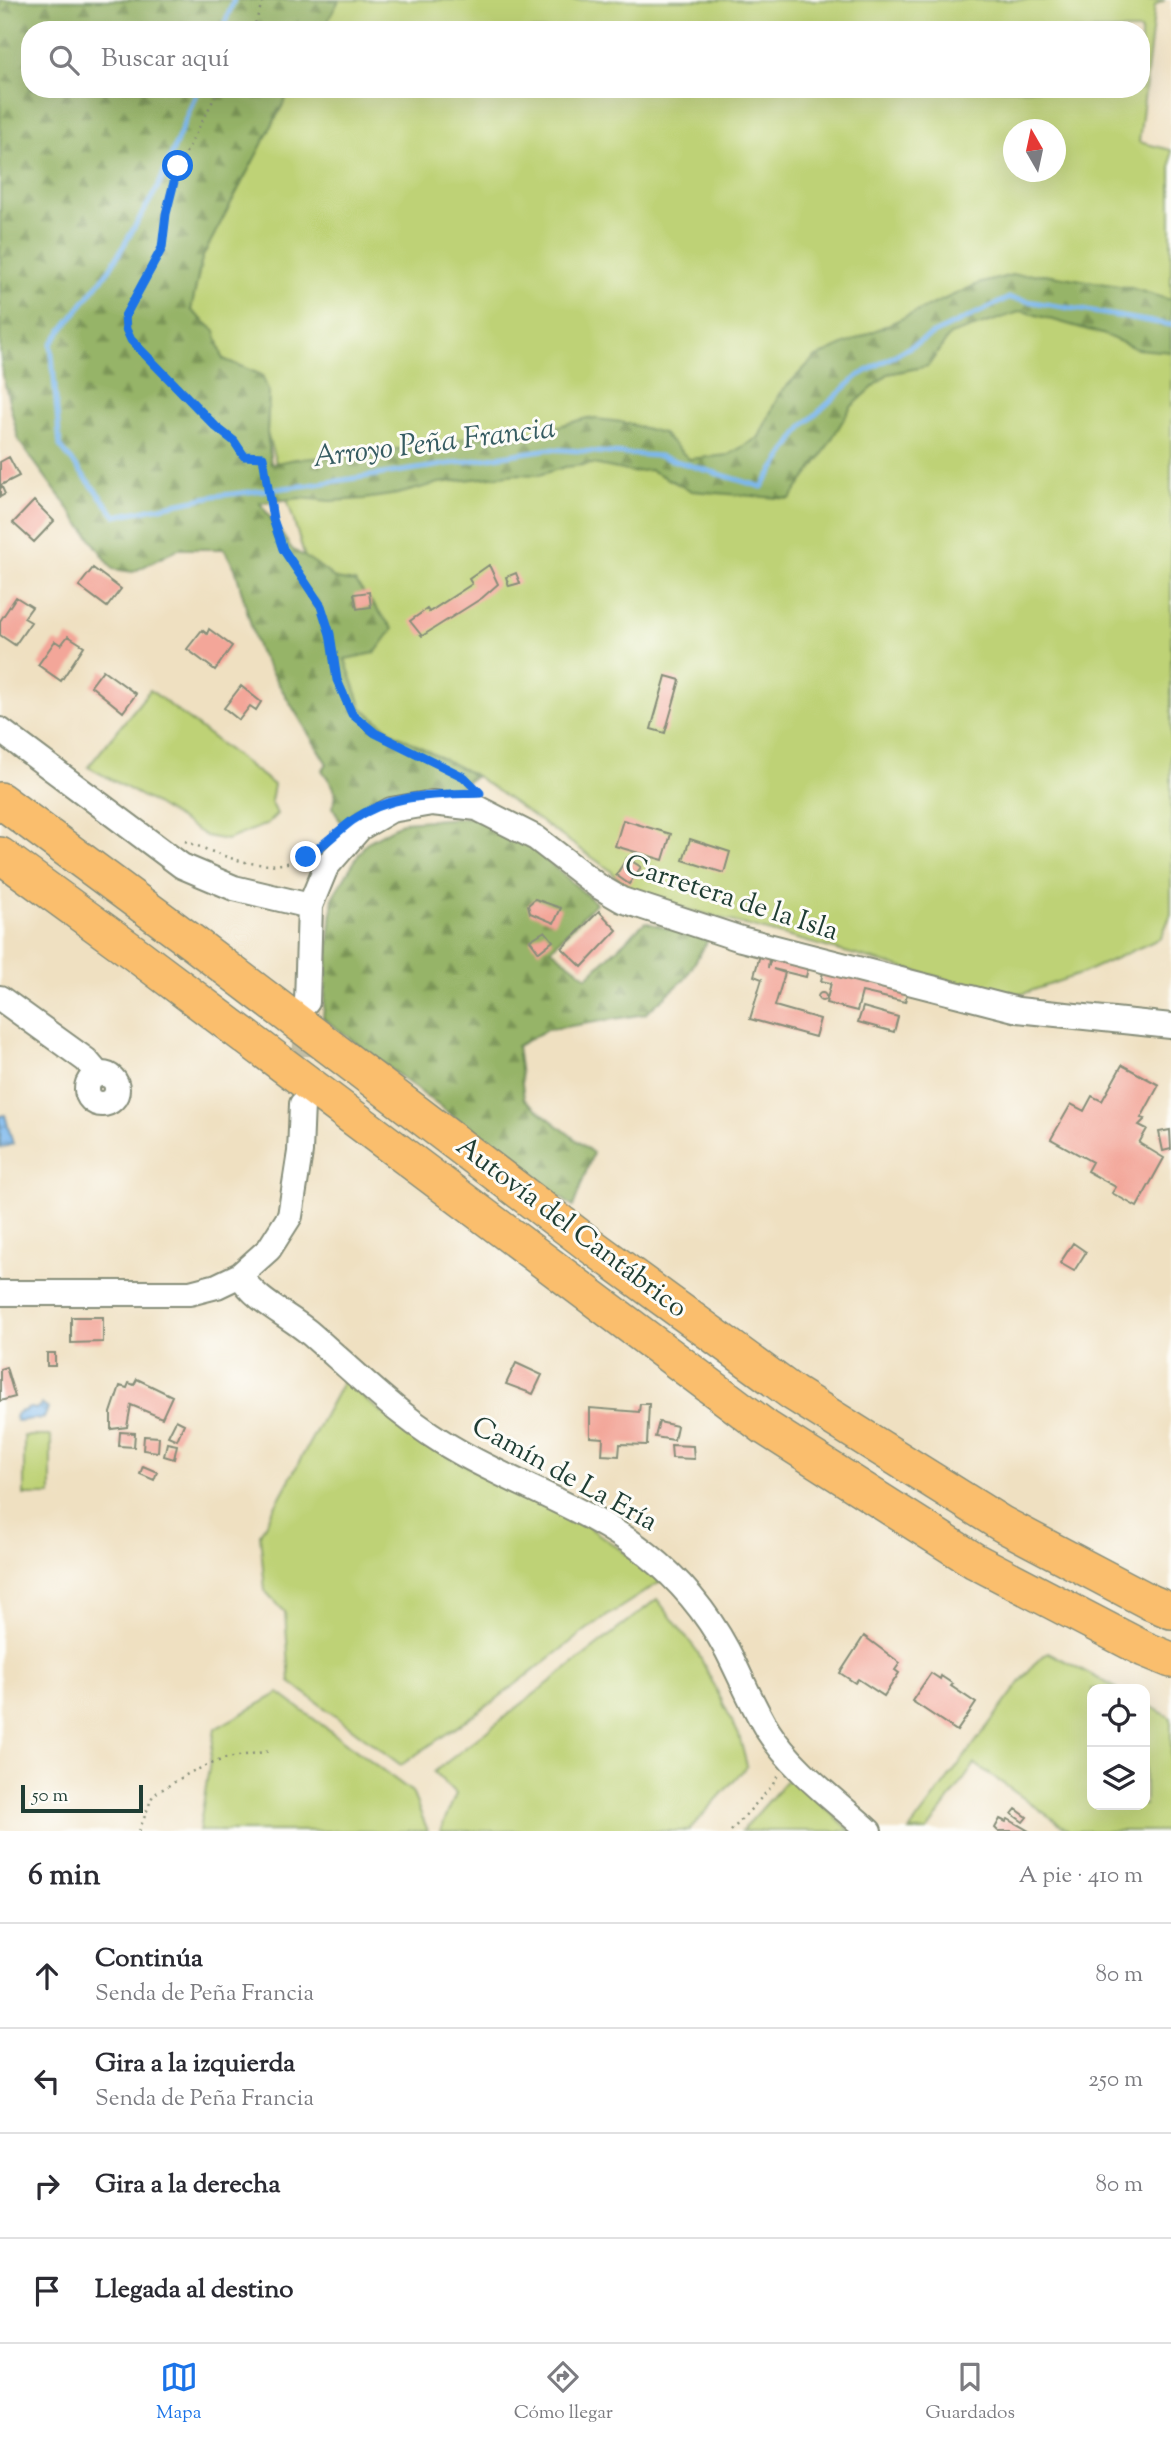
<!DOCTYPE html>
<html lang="es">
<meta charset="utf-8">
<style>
:root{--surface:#fff;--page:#f2f2f3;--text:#2b2b33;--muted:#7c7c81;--line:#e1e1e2;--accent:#1a73e8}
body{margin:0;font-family:"Sorts Mill Goudy",serif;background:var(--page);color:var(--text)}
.controls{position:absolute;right:21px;bottom:21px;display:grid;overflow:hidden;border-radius:14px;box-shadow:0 7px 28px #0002}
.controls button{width:63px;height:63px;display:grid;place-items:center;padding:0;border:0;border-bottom:2px solid var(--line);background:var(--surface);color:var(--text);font:35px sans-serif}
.compass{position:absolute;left:1003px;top:119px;width:63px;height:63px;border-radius:50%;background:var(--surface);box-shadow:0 7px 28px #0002;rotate:351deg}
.scale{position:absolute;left:21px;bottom:18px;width:122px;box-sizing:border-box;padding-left:7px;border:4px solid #1f3d34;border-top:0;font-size:19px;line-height:24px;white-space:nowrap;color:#1f3d34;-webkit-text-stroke:5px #fdfcf7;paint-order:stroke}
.stop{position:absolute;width:21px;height:21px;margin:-16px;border:5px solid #1a73e8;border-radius:50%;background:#fff}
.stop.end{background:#1a73e8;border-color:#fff;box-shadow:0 2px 7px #0008}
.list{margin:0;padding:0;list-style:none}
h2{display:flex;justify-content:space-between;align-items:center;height:91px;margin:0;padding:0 28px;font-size:30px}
h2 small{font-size:23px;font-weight:400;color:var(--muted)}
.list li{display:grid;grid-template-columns:46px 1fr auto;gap:21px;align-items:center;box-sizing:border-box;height:105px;padding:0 28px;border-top:2px solid var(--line)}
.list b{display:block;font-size:26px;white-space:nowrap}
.list p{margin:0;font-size:23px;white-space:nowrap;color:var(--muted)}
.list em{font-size:23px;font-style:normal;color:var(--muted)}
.icon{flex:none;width:38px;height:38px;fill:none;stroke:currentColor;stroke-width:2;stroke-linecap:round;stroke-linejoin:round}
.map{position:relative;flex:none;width:1171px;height:1831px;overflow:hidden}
.search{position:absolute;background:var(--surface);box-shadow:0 7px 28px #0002;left:21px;right:21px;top:21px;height:77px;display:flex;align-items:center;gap:18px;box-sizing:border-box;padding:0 24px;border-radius:28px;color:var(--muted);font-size:26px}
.sheet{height:511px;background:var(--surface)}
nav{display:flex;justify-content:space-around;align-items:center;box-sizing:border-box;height:98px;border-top:2px solid var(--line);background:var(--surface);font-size:19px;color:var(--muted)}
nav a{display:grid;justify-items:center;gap:4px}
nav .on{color:var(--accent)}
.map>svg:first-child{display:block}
</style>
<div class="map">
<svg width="1171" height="1831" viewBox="0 0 1171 1831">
<defs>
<pattern id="forest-firs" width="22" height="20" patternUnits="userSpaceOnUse" patternTransform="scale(1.75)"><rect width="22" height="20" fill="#96b467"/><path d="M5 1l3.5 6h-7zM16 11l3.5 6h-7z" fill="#7a9456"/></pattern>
<pattern id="water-waves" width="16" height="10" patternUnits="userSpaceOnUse" patternTransform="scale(1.75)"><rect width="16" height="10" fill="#7bb7ed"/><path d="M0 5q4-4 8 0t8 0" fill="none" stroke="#6496c1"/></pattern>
</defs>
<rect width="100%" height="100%" fill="#fdfcf7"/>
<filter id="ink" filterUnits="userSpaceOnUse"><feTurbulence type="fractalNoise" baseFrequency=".0143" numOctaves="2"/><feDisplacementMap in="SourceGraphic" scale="14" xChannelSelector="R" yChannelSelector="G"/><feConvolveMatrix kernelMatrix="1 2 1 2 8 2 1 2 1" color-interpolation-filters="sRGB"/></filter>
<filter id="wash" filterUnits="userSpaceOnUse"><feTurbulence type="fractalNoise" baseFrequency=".00686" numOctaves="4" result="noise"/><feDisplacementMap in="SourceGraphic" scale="28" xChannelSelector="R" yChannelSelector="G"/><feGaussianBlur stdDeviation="1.57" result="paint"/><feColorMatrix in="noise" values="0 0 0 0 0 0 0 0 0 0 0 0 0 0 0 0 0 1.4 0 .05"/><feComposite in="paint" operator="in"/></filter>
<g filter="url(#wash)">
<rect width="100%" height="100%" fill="#efe0c1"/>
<path fill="#bed276" stroke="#6e8855" stroke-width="2" fill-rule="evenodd" d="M 339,0 L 1165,0 L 1155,5 L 1139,142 L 1171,150 L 1171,914 L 1161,938 L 1083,973 L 1022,994 L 955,982 L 679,907 L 625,887 L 610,870 L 476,776 L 395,734 L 362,708 L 310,574 L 267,433 L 269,393 L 262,376 L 223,359 L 215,331 L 191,310 L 202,258 L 291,89 L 1141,89 L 1141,30 L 323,30 ZM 1014,130 L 1056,130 L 1056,172 L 1014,172 Z
M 150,690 L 274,785 L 271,801 L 277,814 L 267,824 L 227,840 L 206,836 L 149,800 L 88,767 Z
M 344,1379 L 368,1402 L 429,1447 L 586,1525 L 663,1580 L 590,1627 L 494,1701 L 401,1765 L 290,1682 L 285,1612 L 265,1591 L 260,1534 Z
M 24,1436 L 51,1436 L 51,1495 L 24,1495 Z
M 657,1599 L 697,1651 L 739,1735 L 747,1766 L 688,1831 L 440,1831 L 456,1794 L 434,1772 Z
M 1048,1652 L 1118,1689 L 1092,1689 L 1092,1805 L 1145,1805 L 1145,1703 L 1171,1718 L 1171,1831 L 1070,1831 L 975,1764 L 927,1831 L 909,1831 L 1034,1664 Z
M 279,1693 L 412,1792 L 428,1831 L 199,1831 L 215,1729 Z
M 791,1776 L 851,1831 L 742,1831 Z"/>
<path fill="url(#forest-firs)" stroke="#5a784e" stroke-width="2" d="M 0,0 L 339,0 L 323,30 L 30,30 L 30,89 L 291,89 L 202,258 L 191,310 L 215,331 L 223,359 L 262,375 L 269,393 L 267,432 L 271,464 L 296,459 L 347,456 L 383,449 L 415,449 L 443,445 L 473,435 L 494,439 L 517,438 L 587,418 L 622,422 L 662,433 L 689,459 L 728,455 L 759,437 L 779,394 L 814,358 L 978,284 L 1012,275 L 1045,274 L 1131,288 L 1171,300 L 1171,352 L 1137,349 L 1102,334 L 1022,311 L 950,335 L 928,366 L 888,374 L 851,407 L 821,457 L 790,499 L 692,491 L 650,470 L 632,472 L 593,464 L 565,467 L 539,475 L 517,474 L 439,483 L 398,494 L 364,499 L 330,501 L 300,498 L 260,503 L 292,549 L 315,563 L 336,579 L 355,582 L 393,629 L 375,653 L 345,659 L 362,708 L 395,734 L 476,776 L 459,787 L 421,789 L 391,795 L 358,808 L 342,825 L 333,807 L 335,793 L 333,786 L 322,770 L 327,764 L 258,650 L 235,568 L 224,549 L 178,549 L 133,572 L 113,569 L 19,441 L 3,377 L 0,352 Z
M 472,817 L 529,845 L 596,903 L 551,949 L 587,977 L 645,922 L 708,940 L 685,979 L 645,1014 L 546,1030 L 517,1046 L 524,1099 L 593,1153 L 573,1207 L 323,1018 L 333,896 L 366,843 L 404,822 Z"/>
<path fill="url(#water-waves)" stroke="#4d7a90" stroke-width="2" d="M 5,1115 L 13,1144 L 0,1148 L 0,1116 Z
M 42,1404 L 48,1409 L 44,1418 L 17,1421 L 15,1417 L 17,1413 L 30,1408 L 36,1409 Z"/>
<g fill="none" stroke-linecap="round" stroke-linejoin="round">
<path stroke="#7bb7ed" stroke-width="5" d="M 222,30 L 234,0
M 198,89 L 159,185 L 110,269 L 51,344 L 60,446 L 116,516 L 214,496 L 310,485 L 549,449 L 659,456 L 762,487 L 803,426 L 858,376 L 933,334 L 1009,298 L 1171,325"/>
</g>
<g id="blocks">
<path fill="#f3a699" d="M 9,457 L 19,476 L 1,485 L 5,494 L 0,497 L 0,462 Z
M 34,501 L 54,521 L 34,542 L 13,523 Z
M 489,565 L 498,584 L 482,598 L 422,636 L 410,621 L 427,609 L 429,612 L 472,584 L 469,579 Z
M 93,568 L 121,589 L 107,607 L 79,586 Z
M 516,573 L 520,583 L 509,586 L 506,577 Z
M 369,592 L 371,607 L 357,609 L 354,594 Z
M 16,597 L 32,607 L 24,618 L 31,622 L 15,645 L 0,635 L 0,621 Z
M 209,629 L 232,646 L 215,670 L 187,649 L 202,630 L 207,634 Z
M 68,636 L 84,646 L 61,681 L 38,665 L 55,641 L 61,645 Z
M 103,670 L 136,694 L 123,712 L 91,686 Z
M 666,676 L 680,680 L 665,733 L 651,729 Z
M 241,686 L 261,702 L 256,710 L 250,706 L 239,720 L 224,708 Z
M 623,820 L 671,834 L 663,860 L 615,846 Z
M 690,839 L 730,852 L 724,873 L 683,860 Z
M 627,858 L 641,867 L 629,884 L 616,875 Z
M 535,899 L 561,908 L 554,923 L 530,913 L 528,905 Z
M 599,911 L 617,930 L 582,967 L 562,948 Z
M 545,931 L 553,941 L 539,952 L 530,940 Z
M 760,955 L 769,958 L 768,968 L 772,955 L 809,964 L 806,977 L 773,969 L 785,973 L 775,1006 L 820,1019 L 815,1037 L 750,1019 L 762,979 L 754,976 Z
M 823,972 L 908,990 L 905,1002 L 862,992 L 857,1011 L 826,1003 L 831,983 L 821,981 Z
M818 997a4 4 0 1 1 8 0a4 4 0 1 1-8 0Z
M 863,1007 L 898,1017 L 894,1032 L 858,1022 Z
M 1122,1065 L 1159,1085 L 1141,1118 L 1145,1119 L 1139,1125 L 1147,1129 L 1139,1143 L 1164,1158 L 1137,1207 L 1112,1193 L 1116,1187 L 1087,1171 L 1092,1162 L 1051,1139 L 1071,1104 L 1084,1111 L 1092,1096 L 1102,1101 Z
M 1170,1130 L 1171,1149 L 1163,1151 L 1159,1132 Z
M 1073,1243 L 1086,1252 L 1074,1271 L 1060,1263 Z
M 71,1317 L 103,1317 L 103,1342 L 71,1343 Z
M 47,1353 L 55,1353 L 55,1366 L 47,1366 Z
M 516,1363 L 542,1375 L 533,1394 L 506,1384 Z
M 6,1367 L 15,1397 L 0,1401 L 0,1369 Z
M 137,1379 L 172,1396 L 162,1418 L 131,1405 L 127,1427 L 111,1429 L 111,1413 L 120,1386 L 127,1388 L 129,1383 L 134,1385 Z
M 640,1404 L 649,1404 L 647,1445 L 620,1444 L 619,1456 L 602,1455 L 603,1438 L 590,1437 L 590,1408 L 639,1412 Z
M 176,1420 L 184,1424 L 177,1440 L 168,1436 Z
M 659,1422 L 677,1426 L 674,1440 L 655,1437 Z
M 120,1432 L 135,1433 L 134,1447 L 119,1446 Z
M 144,1436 L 159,1437 L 158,1452 L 143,1450 Z
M 167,1443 L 177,1445 L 174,1459 L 164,1456 Z
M 671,1445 L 693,1446 L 694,1459 L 672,1458 Z
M 143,1466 L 157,1472 L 154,1480 L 140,1474 Z
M 864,1636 L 900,1663 L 895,1670 L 899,1673 L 884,1696 L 858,1679 L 855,1683 L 840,1673 Z
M 931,1673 L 940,1679 L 941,1676 L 953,1684 L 951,1686 L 976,1703 L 957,1731 L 912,1701 Z
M 1016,1809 L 1027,1817 L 1023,1822 L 1012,1814 Z
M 1000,1819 L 1006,1822 L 1008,1819 L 1029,1831 L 998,1831 L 995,1828 Z"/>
</g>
</g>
<g filter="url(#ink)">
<use href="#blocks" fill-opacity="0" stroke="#878e7a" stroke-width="2"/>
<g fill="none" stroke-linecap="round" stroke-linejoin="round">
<path stroke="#c5bfa5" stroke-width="24" stroke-dasharray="24 12" stroke-linecap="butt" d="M 303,1092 L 306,1017"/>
<defs>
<path id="minor" d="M 0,730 L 182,866 L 234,888 L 310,906
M 0,998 L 86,1060 L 98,1074
M 307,1002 L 310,906 L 326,867 L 360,828 L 391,810 L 432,803 L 477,808 L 536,838 L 598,886 L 622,900 L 741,939 L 1018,1010 L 1171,1026
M87 1089a15 15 0 1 1 30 0a15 15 0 1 1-30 0Z
M 240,1275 C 257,1303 288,1314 312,1335 C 360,1377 404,1422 461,1453 C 521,1487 593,1511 647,1554 C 680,1580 707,1613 727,1650 C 741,1677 752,1705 768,1731 C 793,1770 835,1800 869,1831
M 0,1293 L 190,1293 L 217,1286 L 240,1275 L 269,1249 L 290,1216 L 300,1152 L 302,1104"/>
<path id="highway" d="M 0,800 L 192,942 L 590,1245 L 793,1393 L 1002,1524 L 1150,1602 L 1171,1611
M 0,855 L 133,952 L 766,1428 L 975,1561 L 1144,1649 L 1171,1660"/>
</defs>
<use href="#minor" stroke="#878e7a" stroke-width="28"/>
<use href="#highway" stroke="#878e7a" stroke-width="38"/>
<path stroke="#878e7a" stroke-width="2.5" stroke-dasharray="2 5" stroke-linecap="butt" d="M 253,30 L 263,0
M 219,89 L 179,166 L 166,214 L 162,248 L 125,316 L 126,329 L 131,340 L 217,427 L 234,441 L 244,456 L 263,457 C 271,488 269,522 284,550 C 295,570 313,587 322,608 C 334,640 331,688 353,715 C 375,740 433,760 464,777 L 475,787
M 185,841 C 226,857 267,877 309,855
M 139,1831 L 153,1795 L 191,1772 L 226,1758 L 270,1751
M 731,1831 L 772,1786 L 778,1775"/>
<use href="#minor" stroke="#fff" stroke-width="24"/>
<use href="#highway" stroke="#fabe6d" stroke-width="35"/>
</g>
</g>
<g fill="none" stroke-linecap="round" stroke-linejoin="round" filter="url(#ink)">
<path stroke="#1a73e8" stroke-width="9" d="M 178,166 L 166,214 L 162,248 L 125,316 L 126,329 L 131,340 L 216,427 L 234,441 L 244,456 L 263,457 L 273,519 L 283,549 L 321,606 L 330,634 L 337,680 L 352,714 L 375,733 L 464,777 L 480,793 C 435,795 392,793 353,820 C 337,832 323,846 306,857"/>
</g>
<g text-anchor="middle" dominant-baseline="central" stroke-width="6" stroke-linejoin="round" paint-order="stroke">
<g font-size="28" fill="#1f3d34" stroke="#fdfcf7">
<text transform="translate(731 899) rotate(18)">Carretera de la Isla</text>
<text transform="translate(571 1228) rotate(37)">Autovía del Cantábrico</text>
<text transform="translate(564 1475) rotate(29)">Camín de La Ería</text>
</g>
<g font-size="30" font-style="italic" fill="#365c62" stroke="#fdfcf7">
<text transform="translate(434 444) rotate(-7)">Arroyo Peña Francia</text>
</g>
</g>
</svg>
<div class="controls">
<button><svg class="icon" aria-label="locate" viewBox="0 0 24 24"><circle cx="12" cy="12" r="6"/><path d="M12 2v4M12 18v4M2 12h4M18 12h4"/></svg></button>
<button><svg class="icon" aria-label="layers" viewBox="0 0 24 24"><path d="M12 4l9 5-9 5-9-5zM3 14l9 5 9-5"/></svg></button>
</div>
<svg class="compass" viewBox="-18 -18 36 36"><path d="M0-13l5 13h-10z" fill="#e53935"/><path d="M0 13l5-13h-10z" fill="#7c7c81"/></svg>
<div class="scale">50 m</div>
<div class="stop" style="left:178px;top:166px"></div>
<div class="stop end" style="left:306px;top:857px"></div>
<div class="search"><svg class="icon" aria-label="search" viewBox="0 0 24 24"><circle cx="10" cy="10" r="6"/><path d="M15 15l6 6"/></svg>Buscar aquí</div>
</div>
<section class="sheet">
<h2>6 min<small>A pie · 410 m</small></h2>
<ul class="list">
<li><svg class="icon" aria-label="ahead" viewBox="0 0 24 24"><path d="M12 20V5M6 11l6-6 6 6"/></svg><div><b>Continúa</b><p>Senda de Peña Francia</p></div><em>80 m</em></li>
<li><svg class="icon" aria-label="left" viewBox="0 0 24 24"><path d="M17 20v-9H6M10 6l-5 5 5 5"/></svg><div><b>Gira a la izquierda</b><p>Senda de Peña Francia</p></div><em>250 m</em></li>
<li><svg class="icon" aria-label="right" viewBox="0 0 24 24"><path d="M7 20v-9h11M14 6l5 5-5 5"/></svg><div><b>Gira a la derecha</b></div><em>80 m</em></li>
<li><svg class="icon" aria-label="arrive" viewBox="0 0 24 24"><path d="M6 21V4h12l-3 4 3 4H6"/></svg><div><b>Llegada al destino</b></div></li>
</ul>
</section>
<nav>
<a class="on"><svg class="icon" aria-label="map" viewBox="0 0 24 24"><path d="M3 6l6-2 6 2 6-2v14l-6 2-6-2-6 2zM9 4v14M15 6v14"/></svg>Mapa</a>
<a><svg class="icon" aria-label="directions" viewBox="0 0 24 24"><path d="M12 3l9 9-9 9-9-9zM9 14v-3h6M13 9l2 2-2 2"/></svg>Cómo llegar</a>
<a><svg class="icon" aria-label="saved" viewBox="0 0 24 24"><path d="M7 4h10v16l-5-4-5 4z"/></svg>Guardados</a>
</nav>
